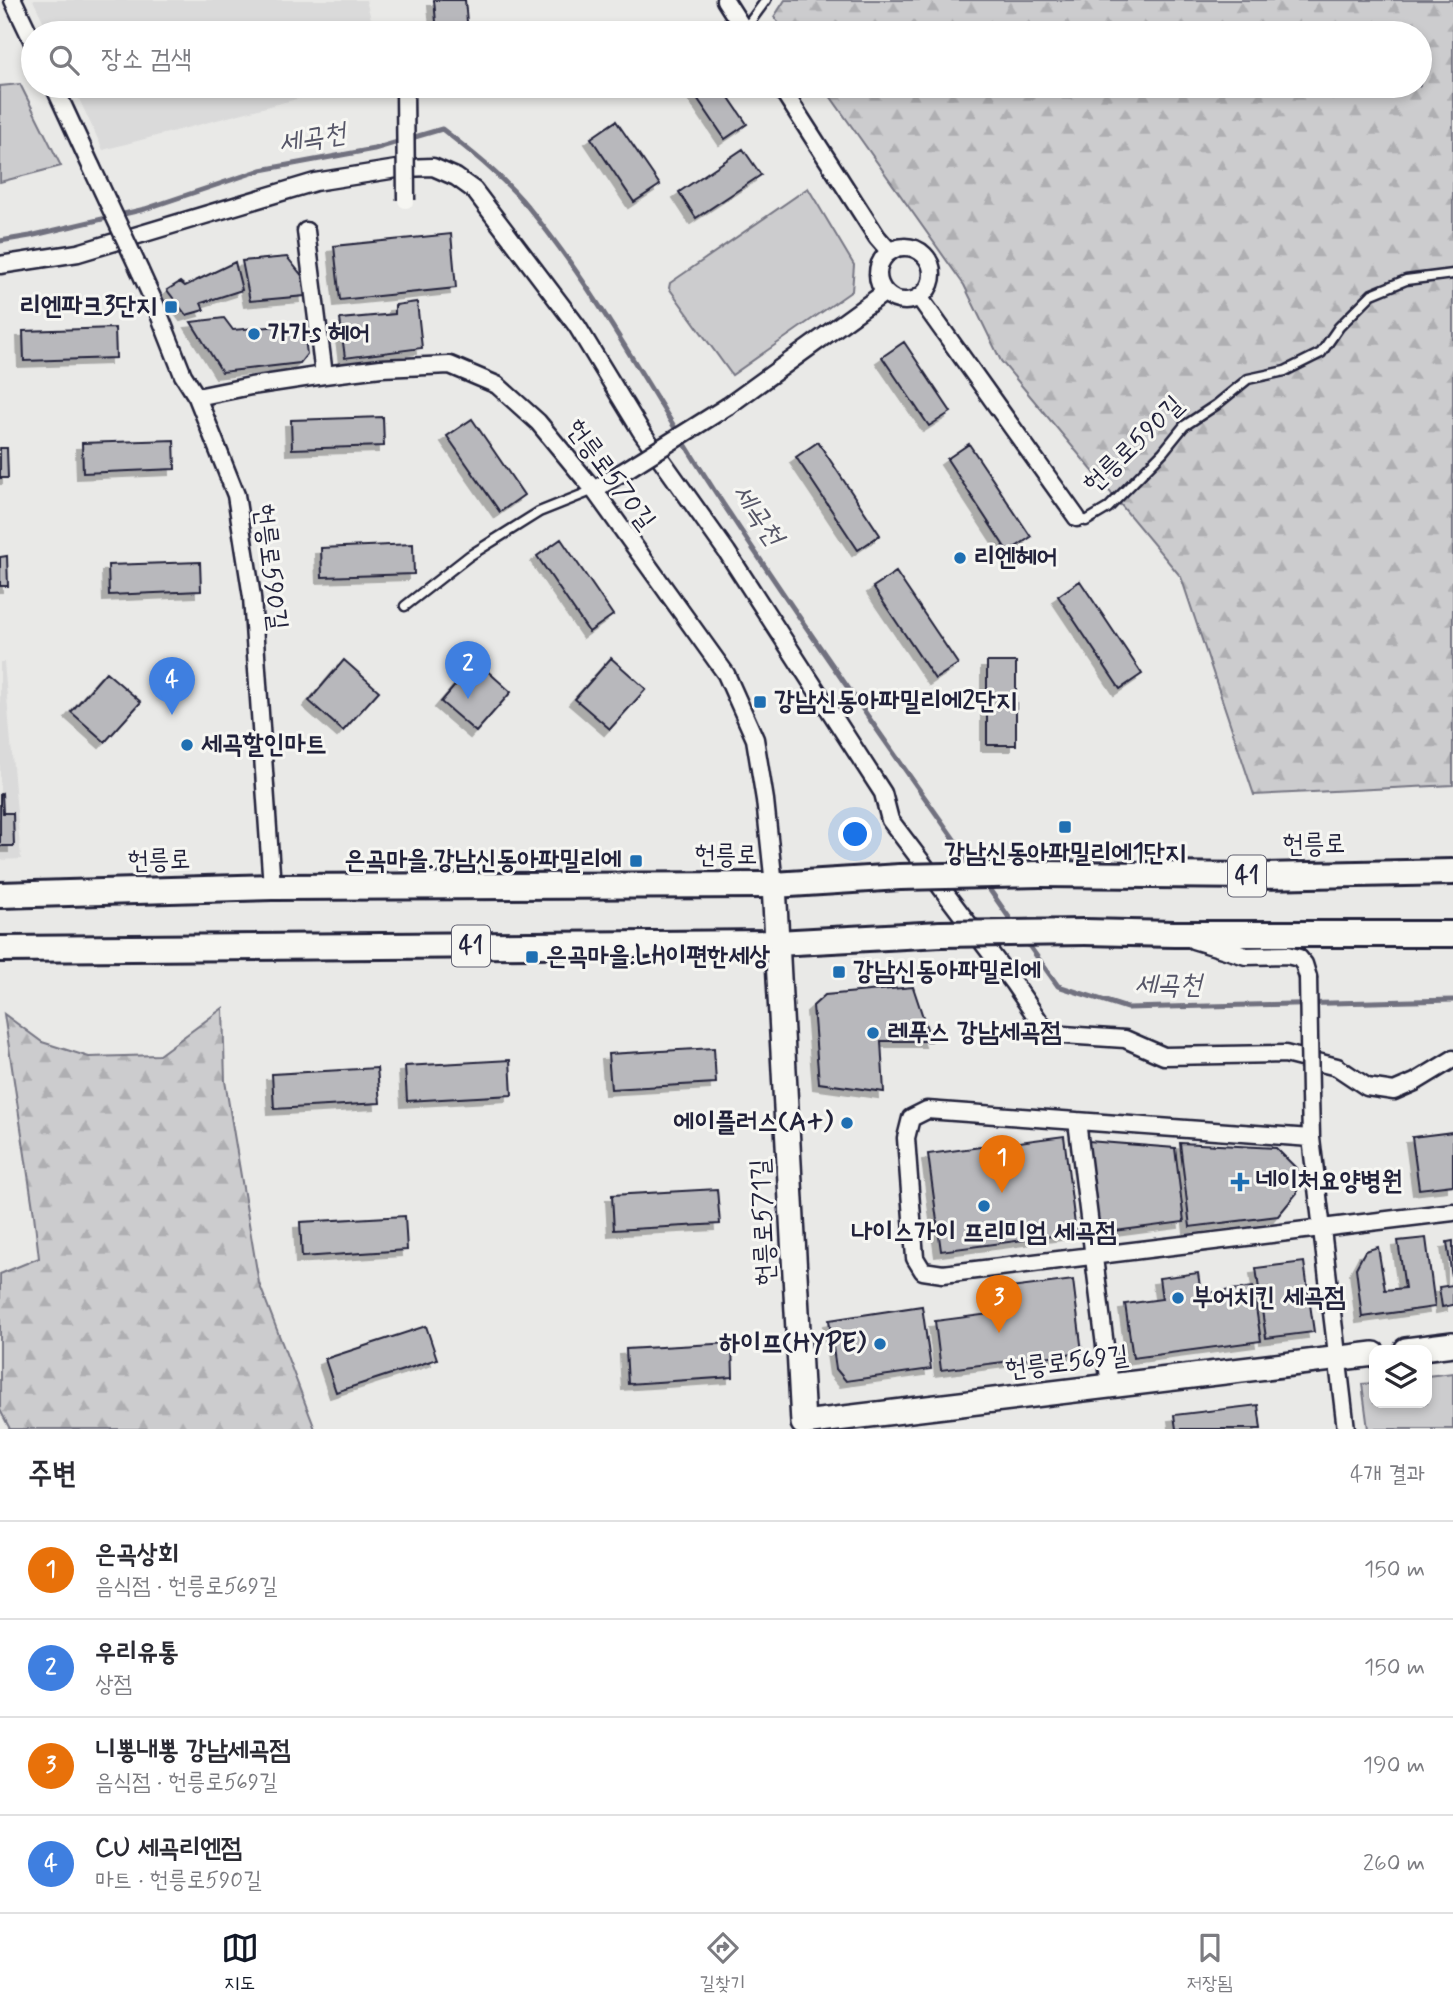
<!DOCTYPE html>
<html lang="ko">
<meta charset="utf-8">
<style>
:root{--surface:#fff;--page:#f2f2f3;--text:#2b2b33;--muted:#7c7c81;--line:#e1e1e2;--accent:#111827}
body{margin:0;font-family:Mynerve,"Poor Story",sans-serif;background:var(--page);color:var(--text)}
.controls{position:absolute;right:21px;bottom:21px;display:grid;overflow:hidden;border-radius:14px;box-shadow:0 4px 10px #0003}
.controls button{width:63px;height:63px;display:grid;place-items:center;padding:0;border:0;border-bottom:2px solid var(--line);background:var(--surface);color:var(--text);font:35px sans-serif}
.you{position:absolute;left:856px;top:835px;width:24px;height:24px;margin:-18px;border:5px solid #fff;border-radius:50%;background:#1a73e8;box-shadow:0 0 0 10px #1a73e833}
.badge{display:grid;place-items:center;width:46px;height:46px;border-radius:50%;background:var(--accent);color:#fff;font-size:23px;font-weight:700}
.pin{position:absolute;translate:-50% -58px;filter:drop-shadow(0 2px 4px #0008)}
.pin::after{content:'';position:absolute;top:37px;width:24px;height:21px;background:inherit;clip-path:polygon(0 0,100% 0,50% 100%)}
.list{margin:0;padding:0;list-style:none}
h2{display:flex;justify-content:space-between;align-items:center;height:91px;margin:0;padding:0 28px;font-size:30px}
h2 small{font-size:23px;font-weight:400;color:var(--muted)}
.list li{display:grid;grid-template-columns:46px 1fr auto;gap:21px;align-items:center;box-sizing:border-box;height:98px;padding:0 28px;border-top:2px solid var(--line)}
.list b{display:block;font-size:26px;white-space:nowrap}
.list p{margin:0;font-size:23px;white-space:nowrap;color:var(--muted)}
.list em{font-size:23px;font-style:normal;color:var(--muted)}
.icon{flex:none;width:38px;height:38px;fill:none;stroke:currentColor;stroke-width:2;stroke-linecap:round;stroke-linejoin:round}
.map{position:relative;flex:none;width:1453px;height:1429px;overflow:hidden}
.search{position:absolute;background:var(--surface);box-shadow:0 4px 10px #0003;left:21px;right:21px;top:21px;height:77px;display:flex;align-items:center;gap:18px;box-sizing:border-box;padding:0 24px;border-radius:38px;color:var(--muted);font-size:26px}
.sheet{height:483px;background:var(--surface)}
nav{display:flex;justify-content:space-around;align-items:center;box-sizing:border-box;height:98px;border-top:2px solid var(--line);background:var(--surface);font-size:19px;color:var(--muted)}
nav a{display:grid;justify-items:center;gap:4px}
nav .on{color:var(--accent)}
.map>svg:first-child{display:block}
</style>
<div class="map">
<svg width="1453" height="1429" viewBox="0 0 1453 1429">
<defs>
<pattern id="forest-firs" width="22" height="20" patternUnits="userSpaceOnUse" patternTransform="scale(1.75)"><rect width="22" height="20" fill="#ccccce"/><path d="M5 1l3.5 6h-7zM16 11l3.5 6h-7z" fill="#afafb2"/></pattern>
<filter id="shadow"><feDropShadow dx="-6" dy="6" stdDeviation="0" flood-color="#0004"/></filter>
</defs>
<rect width="100%" height="100%" fill="#e9e9e7"/>
<filter id="ink" filterUnits="userSpaceOnUse"><feTurbulence type="fractalNoise" baseFrequency=".0143" numOctaves="2"/><feDisplacementMap in="SourceGraphic" scale="14" xChannelSelector="R" yChannelSelector="G"/><feConvolveMatrix kernelMatrix="1 2 1 2 8 2 1 2 1" color-interpolation-filters="sRGB"/></filter>
<g filter="url(#ink)">
<path fill="#dadada" d="M 33,0 L 366,0 L 375,33 L 49,33 Z
M 73,86 L 346,86 L 103,150 Z
M 0,662 L 4,662 L 21,859 L 0,860 Z"/>
<path fill="url(#forest-firs)" stroke="#777784" stroke-width="2" d="M 785,0 L 1453,0 L 1453,785 L 1254,795 L 1181,577 L 1001,361 L 964,285 L 823,86 L 1420,86 L 1420,33 L 786,33 L 774,17 Z
M 223,1008 L 225,1081 L 259,1283 L 315,1429 L 10,1429 L 0,1410 L 0,1274 L 39,1258 L 34,1215 L 4,1014 L 42,1042 L 89,1057 L 159,1055 Z"/>
<path fill="#ccccce" stroke="#777784" stroke-width="2" d="M 20,84 L 61,166 L 0,182 L 0,86 Z
M 808,188 L 854,265 L 852,291 L 732,375 L 669,288 L 670,283 Z
M 1453,1373 L 1453,1429 L 1368,1429 L 1362,1384 L 1374,1383 L 1374,1403 L 1427,1403 L 1427,1376 Z"/>
<g fill="none" stroke-linecap="round" stroke-linejoin="round">
<path stroke="#71717f" stroke-width="5" d="M 0,241 L 30,236 L 145,209 L 261,170 L 374,149 L 442,129 C 473,153 503,177 528,207 C 600,295 652,395 714,490 C 798,618 887,744 975,869
M 985,883 L 1015,926
M 1025,940 L 1058,986 L 1127,1008 L 1453,1000"/>
</g>
<path fill="#b8b8bc" stroke="#22223b" stroke-width="2" filter="url(#shadow)" d="M 434,0 L 465,0 L 468,33 L 437,33 Z
M 689,86 L 721,86 L 747,124 L 725,139 Z
M 616,121 L 660,185 L 634,202 L 591,138 Z
M 743,149 L 761,175 L 696,218 L 679,192 Z
M 451,234 L 456,288 L 340,300 L 334,246 Z
M 287,257 L 303,277 L 305,296 L 250,301 L 242,261 Z
M 235,262 L 242,290 L 201,303 L 204,310 L 186,315 L 167,290 L 180,282 L 185,286 Z
M 417,302 L 422,348 L 345,358 L 340,319 L 395,314 L 395,305 Z
M 224,318 L 233,330 L 303,324 L 307,354 L 300,363 L 222,372 L 191,322 Z
M 115,328 L 116,358 L 24,361 L 23,331 Z
M 904,342 L 951,412 L 929,426 L 882,357 Z
M 383,417 L 384,446 L 292,449 L 291,420 Z
M 472,419 L 524,495 L 500,512 L 447,436 Z
M 174,440 L 175,469 L 83,473 L 82,443 Z
M 818,442 L 880,535 L 858,550 L 796,457 Z
M 969,444 L 1031,537 L 1008,552 L 947,459 Z
M 0,448 L 7,448 L 8,478 L 0,478 Z
M 561,539 L 613,615 L 589,632 L 537,556 Z
M 413,544 L 414,574 L 322,577 L 321,548 Z
M 7,556 L 8,586 L 0,586 L 0,557 Z
M 200,562 L 201,591 L 109,595 L 108,565 Z
M 896,572 L 958,664 L 935,679 L 873,587 Z
M 1080,581 L 1142,674 L 1120,689 L 1058,596 Z
M 611,658 L 646,689 L 610,729 L 575,699 Z
M 344,660 L 379,691 L 343,731 L 309,701 Z
M 476,661 L 511,692 L 476,732 L 441,702 Z
M 987,662 L 1016,662 L 1016,745 L 987,745 Z
M 106,672 L 141,702 L 105,742 L 71,712 Z
M 2,793 L 3,813 L 13,813 L 14,846 L 0,846 L 0,794 Z
M 913,987 L 931,1041 L 881,1041 L 884,1092 L 819,1083 L 813,1006 L 825,995 Z
M 714,1048 L 716,1083 L 611,1089 L 608,1054 Z
M 510,1060 L 512,1095 L 407,1101 L 405,1066 Z
M 377,1068 L 380,1103 L 274,1109 L 272,1074 Z
M 1453,1132 L 1453,1185 L 1419,1189 L 1412,1137 Z
M 1064,1136 L 1076,1233 L 941,1251 L 928,1154 Z
M 1088,1141 L 1175,1148 L 1184,1222 L 1100,1233 Z
M 1180,1143 L 1276,1148 L 1296,1168 L 1297,1193 L 1278,1216 L 1190,1227 Z
M 717,1189 L 720,1224 L 614,1230 L 612,1195 Z
M 405,1216 L 407,1250 L 302,1257 L 300,1222 Z
M 1426,1238 L 1435,1307 L 1362,1317 L 1356,1268 L 1365,1251 L 1378,1247 L 1385,1290 L 1405,1288 L 1398,1241 Z
M 1453,1241 L 1453,1305 L 1442,1307 L 1439,1287 L 1453,1285 L 1447,1242 Z
M 1304,1262 L 1314,1332 L 1266,1338 L 1256,1268 Z
M 1198,1273 L 1201,1294 L 1253,1287 L 1261,1341 L 1133,1358 L 1125,1304 L 1162,1299 L 1159,1278 Z
M 1073,1280 L 1082,1352 L 941,1370 L 935,1321 L 1013,1311 L 1010,1288 Z
M 922,1306 L 931,1369 L 846,1381 L 836,1369 L 829,1320 Z
M 426,1326 L 437,1359 L 336,1392 L 325,1359 Z
M 732,1343 L 733,1377 L 628,1384 L 626,1349 Z
M 1258,1405 L 1261,1429 L 1176,1429 L 1174,1415 Z"/>
<g fill="none" stroke-linecap="round" stroke-linejoin="round">
<defs>
<path id="lane" d="M 744,30 L 766,0
M 1077,518 L 1086,521 L 1108,508 L 1163,452 L 1184,426 L 1216,405 L 1248,379 L 1285,371 L 1321,353 L 1339,327 L 1372,294 L 1406,280 L 1453,274
M 405,606 L 469,556 L 539,512 L 594,490"/>
<path id="street" d="M 13,0 L 33,42
M 725,0 L 746,33
M 54,86 L 91,166
M 780,86 L 877,237 L 890,252
M 306,231 L 324,375
M878 274a27 27 0 1 1 54 0a27 27 0 1 1-54 0Z
M 0,265 L 78,253 L 315,182 L 403,168 L 433,167 L 456,177 L 474,190 L 577,326 L 641,431 L 727,552 L 883,793 L 890,820 L 1014,984 L 1048,1034 L 1125,1039 L 1164,1056 L 1285,1054 L 1337,1067 L 1367,1087 L 1394,1091 L 1415,1082 L 1453,1059
M 140,271 L 155,304 L 183,375 L 197,397 L 236,495 L 252,597 L 272,887
M 919,297 L 1077,518
M 197,397 L 251,386 L 324,375 L 381,368 L 450,365 L 497,385 L 538,422 L 594,490 L 726,674 L 755,739 L 765,800 L 774,885
M 728,406 L 884,293
M 594,490 L 621,473
M 1193,940 L 1246,956 L 1287,955 L 1299,958 L 1304,964 L 1308,977
M 1310,1094 L 1311,1138 L 1346,1429
M 1077,1121 L 1110,1386
M 1311,1138 L 927,1110 L 911,1118 L 906,1138 L 915,1258 L 923,1271 L 943,1274 L 1453,1212"/>
<path id="secondary" d="M 774,885 L 803,1423 L 1374,1354
M 1406,1350 L 1453,1344"/>
<path id="primary" d="M 1040,874 L 1261,876 L 1453,872
M 0,895 L 272,887 L 774,885 L 900,877
M 1085,932 L 1174,934 L 1453,934
M 0,949 L 777,943 L 941,934"/>
</defs>
<use href="#lane" stroke="#22223b" stroke-width="13"/>
<use href="#street" stroke="#22223b" stroke-width="21"/>
<use href="#secondary" stroke="#22223b" stroke-width="28"/>
<use href="#primary" stroke="#22223b" stroke-width="30"/>
<use href="#lane" stroke="#f6f6f2" stroke-width="8"/>
<use href="#street" stroke="#f6f6f2" stroke-width="16"/>
<use href="#secondary" stroke="#f6f6f2" stroke-width="23"/>
<use href="#primary" stroke="#f6f6f2" stroke-width="24"/>
<defs>
<path id="street-bridge" d="M 405,86 L 406,200
M 91,166 L 140,271
M 621,473 L 728,406
M 1308,977 L 1310,1094"/>
<path id="primary-bridge" d="M 900,877 L 1040,874
M 941,934 L 1085,932"/>
</defs>
<use href="#street-bridge" stroke="#22223b" stroke-width="21" stroke-linecap="butt"/>
<use href="#primary-bridge" stroke="#22223b" stroke-width="30" stroke-linecap="butt"/>
<use href="#street-bridge" stroke="#f6f6f2" stroke-width="16"/>
<use href="#primary-bridge" stroke="#f6f6f2" stroke-width="24"/>
</g>
</g>
<g fill="#1f6fb2" stroke="#f6f6f2" stroke-width="2.5">
<rect x="164" y="300" width="14" height="14" rx="3.5"/>
<circle cx="254" cy="334" r="7"/>
<circle cx="960" cy="558" r="7"/>
<rect x="753" y="695" width="14" height="14" rx="3.5"/>
<circle cx="187" cy="745" r="7"/>
<rect x="1058" y="820" width="14" height="14" rx="3.5"/>
<rect x="629" y="854" width="14" height="14" rx="3.5"/>
<rect x="525" y="950" width="14" height="14" rx="3.5"/>
<rect x="832" y="965" width="14" height="14" rx="3.5"/>
<circle cx="873" cy="1033" r="7"/>
<circle cx="847" cy="1123" r="7"/>
<path d="M1236.5 1171.5h7v7h7v7h-7v7h-7v-7h-7v-7h7z"/>
<circle cx="984" cy="1206" r="7"/>
<circle cx="1178" cy="1298" r="7"/>
<circle cx="880" cy="1344" r="7"/>
</g>
<g text-anchor="middle" dominant-baseline="central" stroke-width="6" stroke-linejoin="round" paint-order="stroke">
<g fill="#f6f6f2" stroke="#626272" stroke-width="2">
<rect x="1228" y="855.5" width="38" height="41" rx="5"/>
<rect x="452" y="925.5" width="38" height="41" rx="5"/>
</g>
<g font-size="24" font-weight="bold" fill="#22223b">
<text x="1247" y="876">41</text>
<text x="471" y="946">41</text>
</g>
<g font-size="26" font-weight="bold" fill="#22223b" stroke="#f6f6f2" text-anchor="start">
<text x="157" y="307" text-anchor="end">리엔파크3단지</text>
<text x="268" y="334">가가s 헤어</text>
<text x="974" y="558">리엔헤어</text>
<text x="774" y="702">강남신동아파밀리에2단지</text>
<text x="201" y="745">세곡할인마트</text>
<text x="1065" y="854" text-anchor="middle">강남신동아파밀리에1단지</text>
<text x="622" y="861" text-anchor="end">은곡마을.강남신동아파밀리에</text>
<text x="546" y="957">은곡마을.LH이편한세상</text>
<text x="853" y="972">강남신동아파밀리에</text>
<text x="887" y="1033">레푸스 강남세곡점</text>
<text x="833" y="1123" text-anchor="end">에이플러스(A+)</text>
<text x="1256" y="1182">네이처요양병원</text>
<text x="984" y="1233" text-anchor="middle">나이스가이 프리미엄 세곡점</text>
<text x="1192" y="1298">부어치킨 세곡점</text>
<text x="866" y="1344" text-anchor="end">하이프(HYPE)</text>
</g>
<g font-size="26" fill="#22223b" stroke="#f6f6f2">
<text transform="translate(1134 445) rotate(-44)">헌릉로590길</text>
<text transform="translate(610 475) rotate(53)">헌릉로570길</text>
<text transform="translate(270 567) rotate(83)">헌릉로590길</text>
<text transform="translate(1314 845) rotate(-1)">헌릉로</text>
<text x="726" y="856">헌릉로</text>
<text transform="translate(159 861) rotate(-2)">헌릉로</text>
<text transform="translate(764 1222) rotate(-93)">헌릉로571길</text>
<text transform="translate(1067 1363) rotate(-7)">헌릉로569길</text>
</g>
<g font-size="28" font-style="italic" fill="#565668" stroke="#f6f6f2">
<text transform="translate(312 139) rotate(-10)">세곡천</text>
<text transform="translate(757 515) rotate(55)">세곡천</text>
<text x="1168" y="985">세곡천</text>
</g>
</g>
</svg>
<div class="controls">
<button><svg class="icon" aria-label="layers" viewBox="0 0 24 24"><path d="M12 4l9 5-9 5-9-5zM3 14l9 5 9-5"/></svg></button>
</div>
<div class="you"></div>
<div class="pin badge" style="left:1002px;top:1193px;background:#e8710a">1</div>
<div class="pin badge" style="left:468px;top:699px;background:#3f7fe0">2</div>
<div class="pin badge" style="left:999px;top:1333px;background:#e8710a">3</div>
<div class="pin badge" style="left:172px;top:715px;background:#3f7fe0">4</div>
<div class="search"><svg class="icon" aria-label="search" viewBox="0 0 24 24"><circle cx="10" cy="10" r="6"/><path d="M15 15l6 6"/></svg>장소 검색</div>
</div>
<section class="sheet">
<h2>주변<small>4개 결과</small></h2>
<ul class="list">
<li><span class="badge" style="background:#e8710a">1</span><div><b>은곡상회</b><p>음식점 · 헌릉로569길</p></div><em>150 m</em></li>
<li><span class="badge" style="background:#3f7fe0">2</span><div><b>우리유통</b><p>상점</p></div><em>150 m</em></li>
<li><span class="badge" style="background:#e8710a">3</span><div><b>니뽕내뽕 강남세곡점</b><p>음식점 · 헌릉로569길</p></div><em>190 m</em></li>
<li><span class="badge" style="background:#3f7fe0">4</span><div><b>CU 세곡리엔점</b><p>마트 · 헌릉로590길</p></div><em>260 m</em></li>
</ul>
</section>
<nav>
<a class="on"><svg class="icon" aria-label="map" viewBox="0 0 24 24"><path d="M3 6l6-2 6 2 6-2v14l-6 2-6-2-6 2zM9 4v14M15 6v14"/></svg>지도</a>
<a><svg class="icon" aria-label="directions" viewBox="0 0 24 24"><path d="M12 3l9 9-9 9-9-9zM9 14v-3h6M13 9l2 2-2 2"/></svg>길찾기</a>
<a><svg class="icon" aria-label="saved" viewBox="0 0 24 24"><path d="M7 4h10v16l-5-4-5 4z"/></svg>저장됨</a>
</nav>
